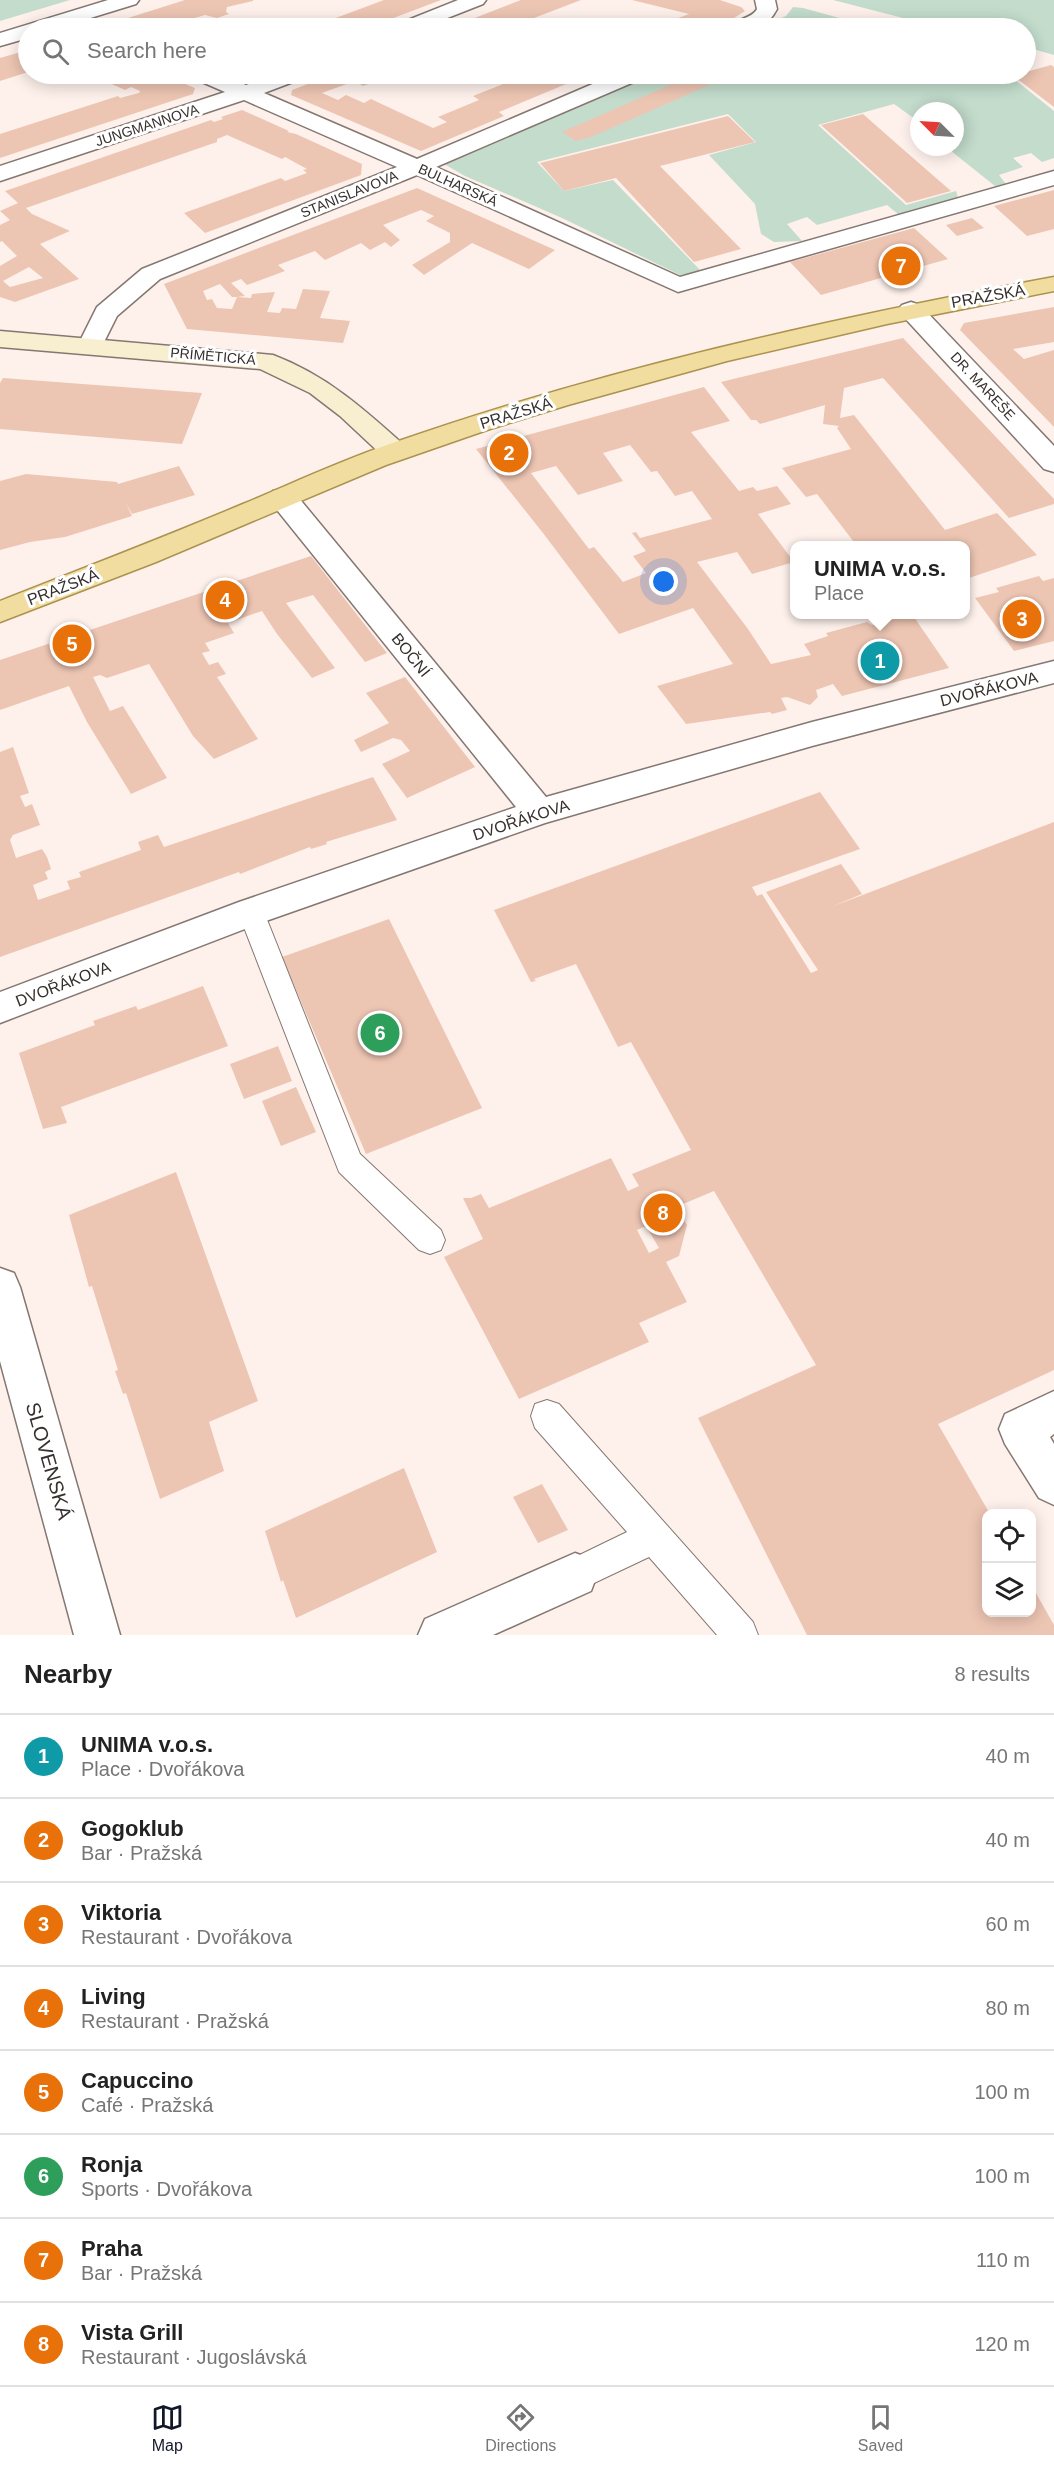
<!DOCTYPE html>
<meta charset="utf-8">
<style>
:root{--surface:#fff;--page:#f6f6f6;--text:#222;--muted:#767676;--line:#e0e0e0;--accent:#111827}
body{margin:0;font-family:Helvetica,sans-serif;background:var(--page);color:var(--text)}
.controls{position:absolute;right:18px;bottom:18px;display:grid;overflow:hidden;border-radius:12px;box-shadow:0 3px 15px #0003}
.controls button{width:54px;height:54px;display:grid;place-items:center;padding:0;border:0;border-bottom:2px solid var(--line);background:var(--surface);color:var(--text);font:30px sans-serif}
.compass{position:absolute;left:910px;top:102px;width:54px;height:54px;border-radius:50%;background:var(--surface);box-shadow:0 3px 15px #0003;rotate:294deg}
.you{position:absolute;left:664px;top:582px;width:21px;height:21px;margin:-15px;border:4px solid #fff;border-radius:50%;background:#1a73e8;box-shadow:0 0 0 9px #1a73e833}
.badge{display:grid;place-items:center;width:39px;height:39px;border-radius:50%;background:var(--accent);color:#fff;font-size:20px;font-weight:700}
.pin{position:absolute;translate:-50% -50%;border:3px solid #fff;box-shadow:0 2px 6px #0006}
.popup{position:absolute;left:790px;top:541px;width:180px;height:78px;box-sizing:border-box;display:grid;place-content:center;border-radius:12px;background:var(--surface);filter:drop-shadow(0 2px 4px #0005);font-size:20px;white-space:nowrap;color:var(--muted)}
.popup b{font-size:22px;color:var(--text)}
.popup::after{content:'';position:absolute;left:50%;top:100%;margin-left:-12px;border:12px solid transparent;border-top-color:var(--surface)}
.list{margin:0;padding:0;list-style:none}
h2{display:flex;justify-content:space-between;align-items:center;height:78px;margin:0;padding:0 24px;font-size:26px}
h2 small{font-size:20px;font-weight:400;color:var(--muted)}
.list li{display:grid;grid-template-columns:39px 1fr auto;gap:18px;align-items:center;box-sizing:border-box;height:84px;padding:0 24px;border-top:2px solid var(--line)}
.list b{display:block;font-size:22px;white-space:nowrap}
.list p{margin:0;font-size:20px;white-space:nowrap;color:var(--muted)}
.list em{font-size:20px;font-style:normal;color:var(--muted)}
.icon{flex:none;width:33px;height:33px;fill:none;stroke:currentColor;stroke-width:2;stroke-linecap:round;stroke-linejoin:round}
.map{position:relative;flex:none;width:1054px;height:1635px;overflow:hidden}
.search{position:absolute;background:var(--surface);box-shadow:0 3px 15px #0003;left:18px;right:18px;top:18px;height:66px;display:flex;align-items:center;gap:15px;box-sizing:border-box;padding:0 21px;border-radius:33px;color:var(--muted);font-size:22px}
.sheet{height:750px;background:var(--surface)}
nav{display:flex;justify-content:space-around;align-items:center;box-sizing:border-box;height:84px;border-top:2px solid var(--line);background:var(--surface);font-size:16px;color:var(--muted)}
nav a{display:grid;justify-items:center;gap:3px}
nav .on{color:var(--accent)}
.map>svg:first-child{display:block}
</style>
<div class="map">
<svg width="1054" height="1635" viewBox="0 0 1054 1635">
<rect width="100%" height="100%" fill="#fef1ec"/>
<path fill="#c3dccc" d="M 0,0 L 70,0 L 0,21 Z
M 833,0 L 1054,0 L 1054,55 L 1026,47 L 1026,28 L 942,28 Z
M 793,7 L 803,8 L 876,28 L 758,28 L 786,16 Z
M 653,74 L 1014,74 L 1009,75 L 1054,111 L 1054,158 L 1042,162 L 1031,153 L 1013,158 L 1023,167 L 999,175 L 1006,184 L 995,186 L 946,147 L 955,147 L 955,111 L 919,111 L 919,122 L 894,104 L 818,125 L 906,205 L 956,191 L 958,198 L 952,201 L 899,215 L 887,205 L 817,225 L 807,217 L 787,224 L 802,241 L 774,242 L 761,234 L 755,204 L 709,155 L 756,142 L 728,114 L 537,162 L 564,191 L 613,180 L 702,272 L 680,275 L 562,218 L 465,176 L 444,164 Z"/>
<path fill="#edc5b3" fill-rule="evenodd" d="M 185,0 L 253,0 L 253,1 L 227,7 L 226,12 L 229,14 L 217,18 L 205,15 L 177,23 L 188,28 L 196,24 L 207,28 L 137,28 L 126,24 L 128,18 Z
M 384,0 L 441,0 L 367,28 L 309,28 Z
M 521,0 L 581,0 L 508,28 L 449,28 Z
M 632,0 L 720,0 L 741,7 L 745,11 L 734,18 L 708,28 L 651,28 L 689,14 Z
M 28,50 L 28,72 L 0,81 L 0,58 Z
M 1051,65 L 1054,67 L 1054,107 L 1012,75 L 1026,74 L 1026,72 Z
M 91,74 L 161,74 L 195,88 L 193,94 L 0,158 L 0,134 L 118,96 L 120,98 L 139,93 L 140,91 L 131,87 L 125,90 L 94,76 L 89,78 L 85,76 Z
M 334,74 L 394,74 L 363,86 L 355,81 L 322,93 L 338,100 L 346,95 L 364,103 L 371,99 L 433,128 L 447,122 L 438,117 L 479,100 L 473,96 L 528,74 L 590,74 L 499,112 L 504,116 L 421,151 L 291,95 L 292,90 Z
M 695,74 L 734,74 L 591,137 L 576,141 L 562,132 Z
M 242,110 L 289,131 L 287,132 L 296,134 L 362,164 L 361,175 L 205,233 L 184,213 L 281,178 L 285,181 L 307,173 L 303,170 L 307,169 L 285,157 L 282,159 L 227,135 L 217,139 L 217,142 L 26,208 L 32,214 L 70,231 L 40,244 L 79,279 L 15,302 L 0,297 L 0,266 L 17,256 L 2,241 L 0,242 L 0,225 L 10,220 L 0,211 L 18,203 L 5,191 L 211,120 L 214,122 L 223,119 L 221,117 ZM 29,267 L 43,278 L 10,287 L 3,281 Z
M 863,114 L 905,151 L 951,191 L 907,203 L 821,125 Z
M 728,116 L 755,142 L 660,166 L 741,249 L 694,262 L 616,178 L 564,191 L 540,163 Z
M 417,188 L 555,250 L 529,269 L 472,243 L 424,275 L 412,265 L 450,242 L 450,233 L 426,221 L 434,216 L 421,210 L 383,225 L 400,240 L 391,247 L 385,242 L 370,250 L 361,243 L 325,260 L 315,251 L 278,265 L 285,271 L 247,285 L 241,279 L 231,283 L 245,296 L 237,297 L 232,297 L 220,284 L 203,291 L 207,300 L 212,299 L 217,308 L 232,309 L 237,297 L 251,298 L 252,294 L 275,292 L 267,312 L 280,313 L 282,308 L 296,309 L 303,289 L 330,291 L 320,318 L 350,321 L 343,343 L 187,329 L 164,284 Z
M 1054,190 L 1054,229 L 1027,236 L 994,206 Z
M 972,218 L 984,228 L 957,236 L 946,225 Z
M 914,228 L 948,259 L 821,295 L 790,262 Z
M 1054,307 L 1054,342 L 1013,349 L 1024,359 L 1054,350 L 1054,427 L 960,330 L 964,323 Z
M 903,338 L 1054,499 L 1054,504 L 1009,518 L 883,378 L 844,388 L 840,418 L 854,415 L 945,530 L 997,513 L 1037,555 L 966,579 L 966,546 L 924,546 L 922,543 L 912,546 L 857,546 L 817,494 L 806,497 L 782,468 L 851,449 L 837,428 L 839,426 L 823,424 L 825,405 L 760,424 L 756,420 L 751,420 L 721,382 Z
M 3,378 L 202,393 L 182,444 L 0,429 L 0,383 Z
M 704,387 L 730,421 L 691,432 L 739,491 L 753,487 L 757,491 L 777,486 L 791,504 L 758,514 L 794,562 L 752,574 L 737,552 L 697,562 L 748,629 L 771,664 L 811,655 L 804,644 L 828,636 L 826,633 L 867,622 L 872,625 L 912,614 L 949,668 L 842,696 L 833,684 L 816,690 L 818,697 L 810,705 L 787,697 L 781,698 L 787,710 L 772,714 L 770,712 L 686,724 L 657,686 L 733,664 L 693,608 L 619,634 L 543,533 L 476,449 ZM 630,445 L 651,472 L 657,471 L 675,496 L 692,491 L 712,519 L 640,538 L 636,532 L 632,533 L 646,551 L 633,556 L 646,573 L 623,582 L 594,547 L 589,549 L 531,473 L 556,466 L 578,495 L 623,481 L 603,453 Z
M 179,466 L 195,495 L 132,514 L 126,503 L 132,516 L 65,537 L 30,542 L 0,550 L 0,481 L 26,474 L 117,482 L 118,484 Z
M 311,556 L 387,653 L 365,662 L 313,595 L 286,603 L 335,668 L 312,678 L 277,634 L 262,611 L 228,623 L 234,633 L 205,643 L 210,651 L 202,653 L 209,665 L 218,662 L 226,674 L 217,677 L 258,739 L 214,759 L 193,736 L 149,664 L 107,678 L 100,675 L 93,677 L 110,711 L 123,706 L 167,778 L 131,794 L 87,722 L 69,686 L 0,710 L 0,660 Z
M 1039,576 L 1043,581 L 1054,578 L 1054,641 L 1014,651 L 975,598 L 999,592 L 996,588 Z
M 405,677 L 475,767 L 407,798 L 382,764 L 410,751 L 401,740 L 393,738 L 361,752 L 354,740 L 389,723 L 366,693 Z
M 13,747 L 29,793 L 20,796 L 25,807 L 32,804 L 40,825 L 13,835 L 10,840 L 16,858 L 42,849 L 47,857 L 51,869 L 45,872 L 48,879 L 33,885 L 38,900 L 70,889 L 67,881 L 81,877 L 79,872 L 141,850 L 138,842 L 158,835 L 164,847 L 373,777 L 397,820 L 326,842 L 327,844 L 311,849 L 310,847 L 240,874 L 239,872 L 0,957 L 0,752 Z
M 820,792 L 860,849 L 752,887 L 757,896 L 762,894 L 811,973 L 818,970 L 766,892 L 841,864 L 862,894 L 831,907 L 1054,822 L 1054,1370 L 938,1424 L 990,1514 L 986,1514 L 986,1612 L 1032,1612 L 1032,1586 L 1054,1625 L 1054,1635 L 807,1635 L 698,1418 L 816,1365 L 714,1191 L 676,1207 L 687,1225 L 679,1256 L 666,1262 L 687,1302 L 639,1323 L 649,1342 L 519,1399 L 444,1257 L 483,1239 L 463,1198 L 471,1198 L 481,1194 L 489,1208 L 611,1158 L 628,1191 L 639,1186 L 632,1174 L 691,1150 L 631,1042 L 618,1047 L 576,964 L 534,979 L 536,981 L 531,982 L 494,910 ZM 646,1226 L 659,1248 L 649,1253 L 637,1230 Z
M 389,919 L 482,1108 L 366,1154 L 282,957 Z
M 203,986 L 228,1046 L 61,1107 L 67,1123 L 43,1129 L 19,1053 L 95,1025 L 93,1021 L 136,1006 L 138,1010 Z
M 278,1046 L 292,1081 L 244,1099 L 230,1064 Z
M 296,1087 L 316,1132 L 281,1146 L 262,1101 Z
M 176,1172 L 258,1401 L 209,1422 L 224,1471 L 160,1499 L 126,1393 L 123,1394 L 115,1371 L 118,1370 L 92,1286 L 89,1287 L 69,1215 Z
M 404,1468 L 437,1552 L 296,1618 L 283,1580 L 281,1582 L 265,1531 Z
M 542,1484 L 568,1530 L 538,1543 L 513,1497 Z"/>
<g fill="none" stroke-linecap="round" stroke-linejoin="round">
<defs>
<path id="service" d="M 251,901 L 260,904 L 264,912 L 360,1154 L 441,1230 L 445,1240 L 441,1250 L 430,1254 L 419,1250 L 339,1172 L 238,912 L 242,904 Z
M 547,1400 L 559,1404 L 753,1622 L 758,1635 L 717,1635 L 649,1557 L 575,1592 L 563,1587 L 558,1575 L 563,1563 L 627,1532 L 535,1428 L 531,1416 L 535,1404 Z"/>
<path id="minor" d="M 108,0 L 139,0 L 136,4 L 58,28 L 28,28 L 28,38 L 0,46 L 0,33 Z
M 458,0 L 486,0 L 483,4 L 422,28 L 395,28 L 398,24 Z
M 755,0 L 775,0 L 777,9 C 765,32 751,28 728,28 C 734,18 751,20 757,9 Z
M 193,74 L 220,74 L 246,85 L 275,74 L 303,74 L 301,79 L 264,93 L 417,159 L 616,74 L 643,74 L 641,79 L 436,167 L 680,277 L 1054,171 L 1054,185 L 678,292 L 417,175 L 160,279 L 117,316 L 100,350 L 91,353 L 82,350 L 78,345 L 97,307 L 142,269 L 397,167 L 244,100 L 0,181 L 0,166 L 225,92 L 195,79 Z
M 911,302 L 920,305 L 1054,446 L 1054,472 L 1044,469 L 902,315 L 898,310 L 902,305 Z
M 283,489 L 293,491 L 546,797 L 812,722 L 1054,661 L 1054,683 L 812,746 L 545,823 L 263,922 L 0,1023 L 0,992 L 239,902 L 516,807 L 273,505 L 269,498 L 273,491 Z
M 0,1268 L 14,1273 L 20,1287 L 120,1635 L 74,1635 L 0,1361 Z
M 1054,1391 L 1054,1434 L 1050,1437 L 1054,1444 L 1054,1505 L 1039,1498 L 1005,1444 L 999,1429 L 1005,1414 Z
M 575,1553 L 591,1559 L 597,1575 L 591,1591 L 493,1635 L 418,1635 L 425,1619 Z"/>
<path id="secondary" d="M 0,331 L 273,355 C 326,375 364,409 405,446 L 409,452 L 405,458 L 395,461 L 385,458 L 340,416 L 310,393 L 260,369 L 0,347 Z"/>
<path id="primary" d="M 1054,277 L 1054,291 L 887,324 L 727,361 L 568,405 L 487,430 L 386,465 L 156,562 L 0,622 L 0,601 C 81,569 162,538 243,504 C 291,484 338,462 387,445 C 603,369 828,319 1054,277 Z"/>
</defs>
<use href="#service" stroke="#847771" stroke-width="2"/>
<use href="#minor" stroke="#847771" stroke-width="3"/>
<use href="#secondary" stroke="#847771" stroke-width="3"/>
<use href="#primary" stroke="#aa924f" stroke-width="3"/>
<use href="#service" fill="#fff" fill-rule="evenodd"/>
<use href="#minor" fill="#fff" fill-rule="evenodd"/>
<use href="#secondary" fill="#f8eed0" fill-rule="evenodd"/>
<use href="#primary" fill="#f2dda0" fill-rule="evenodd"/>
</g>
<g text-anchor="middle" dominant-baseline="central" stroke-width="6" stroke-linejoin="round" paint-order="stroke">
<g font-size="14" fill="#36302e" stroke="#fff">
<text transform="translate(147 125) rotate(-18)">JUNGMANNOVA</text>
<text transform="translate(458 185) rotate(24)">BULHARSKÁ</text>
<text transform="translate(349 194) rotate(-22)">STANISLAVOVA</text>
<text transform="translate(213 356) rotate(5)">PŘÍMĚTICKÁ</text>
<text transform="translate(983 386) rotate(47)">DR. MAREŠE</text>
</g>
<g font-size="16" fill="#36302e" stroke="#fff">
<text transform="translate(988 296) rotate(-10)">PRAŽSKÁ</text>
<text transform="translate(516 413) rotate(-17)">PRAŽSKÁ</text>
<text transform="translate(63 587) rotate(-21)">PRAŽSKÁ</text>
<text transform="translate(411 655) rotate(51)">BOČNÍ</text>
<text transform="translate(989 689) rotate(-14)">DVOŘÁKOVA</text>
<text transform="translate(521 820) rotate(-18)">DVOŘÁKOVA</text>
<text transform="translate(63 984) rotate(-21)">DVOŘÁKOVA</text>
</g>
<g font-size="20" fill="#36302e" stroke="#fff">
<text transform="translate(49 1461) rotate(74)">SLOVENSKÁ</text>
</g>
</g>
</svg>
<div class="controls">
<button><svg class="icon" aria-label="locate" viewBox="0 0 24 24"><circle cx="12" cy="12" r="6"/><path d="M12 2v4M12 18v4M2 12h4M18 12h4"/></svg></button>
<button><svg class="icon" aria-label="layers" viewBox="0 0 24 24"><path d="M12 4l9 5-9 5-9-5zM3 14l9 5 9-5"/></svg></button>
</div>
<svg class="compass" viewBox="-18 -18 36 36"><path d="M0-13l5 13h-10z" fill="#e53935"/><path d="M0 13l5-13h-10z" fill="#767676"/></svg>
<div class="you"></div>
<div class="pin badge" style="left:880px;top:661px;background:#0f9aa8">1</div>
<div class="popup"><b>UNIMA v.o.s.</b>Place</div>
<div class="pin badge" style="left:509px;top:453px;background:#e8710a">2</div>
<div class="pin badge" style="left:1022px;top:619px;background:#e8710a">3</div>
<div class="pin badge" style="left:225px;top:600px;background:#e8710a">4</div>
<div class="pin badge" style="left:72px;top:644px;background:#e8710a">5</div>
<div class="pin badge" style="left:380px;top:1033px;background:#2e9e5b">6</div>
<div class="pin badge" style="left:901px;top:266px;background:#e8710a">7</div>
<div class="pin badge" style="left:663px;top:1213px;background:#e8710a">8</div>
<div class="search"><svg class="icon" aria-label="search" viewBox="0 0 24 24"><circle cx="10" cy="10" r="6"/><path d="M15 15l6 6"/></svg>Search here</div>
</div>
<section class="sheet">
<h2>Nearby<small>8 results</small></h2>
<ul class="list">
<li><span class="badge" style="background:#0f9aa8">1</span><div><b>UNIMA v.o.s.</b><p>Place · Dvořákova</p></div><em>40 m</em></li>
<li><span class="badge" style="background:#e8710a">2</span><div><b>Gogoklub</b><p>Bar · Pražská</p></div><em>40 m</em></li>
<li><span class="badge" style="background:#e8710a">3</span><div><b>Viktoria</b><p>Restaurant · Dvořákova</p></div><em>60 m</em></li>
<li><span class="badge" style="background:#e8710a">4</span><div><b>Living</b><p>Restaurant · Pražská</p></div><em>80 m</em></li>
<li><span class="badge" style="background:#e8710a">5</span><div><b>Capuccino</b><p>Café · Pražská</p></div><em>100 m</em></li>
<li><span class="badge" style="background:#2e9e5b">6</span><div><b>Ronja</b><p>Sports · Dvořákova</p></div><em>100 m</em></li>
<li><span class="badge" style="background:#e8710a">7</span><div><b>Praha</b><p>Bar · Pražská</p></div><em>110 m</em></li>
<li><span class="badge" style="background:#e8710a">8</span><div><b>Vista Grill</b><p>Restaurant · Jugoslávská</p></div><em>120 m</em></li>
</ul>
</section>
<nav>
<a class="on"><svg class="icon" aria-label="map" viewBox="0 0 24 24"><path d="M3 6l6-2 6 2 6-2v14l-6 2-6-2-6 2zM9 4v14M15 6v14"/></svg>Map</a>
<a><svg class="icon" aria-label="directions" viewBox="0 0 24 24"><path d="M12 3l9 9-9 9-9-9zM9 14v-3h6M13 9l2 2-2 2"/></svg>Directions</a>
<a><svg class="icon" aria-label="saved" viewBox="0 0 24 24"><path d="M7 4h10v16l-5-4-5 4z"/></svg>Saved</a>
</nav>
